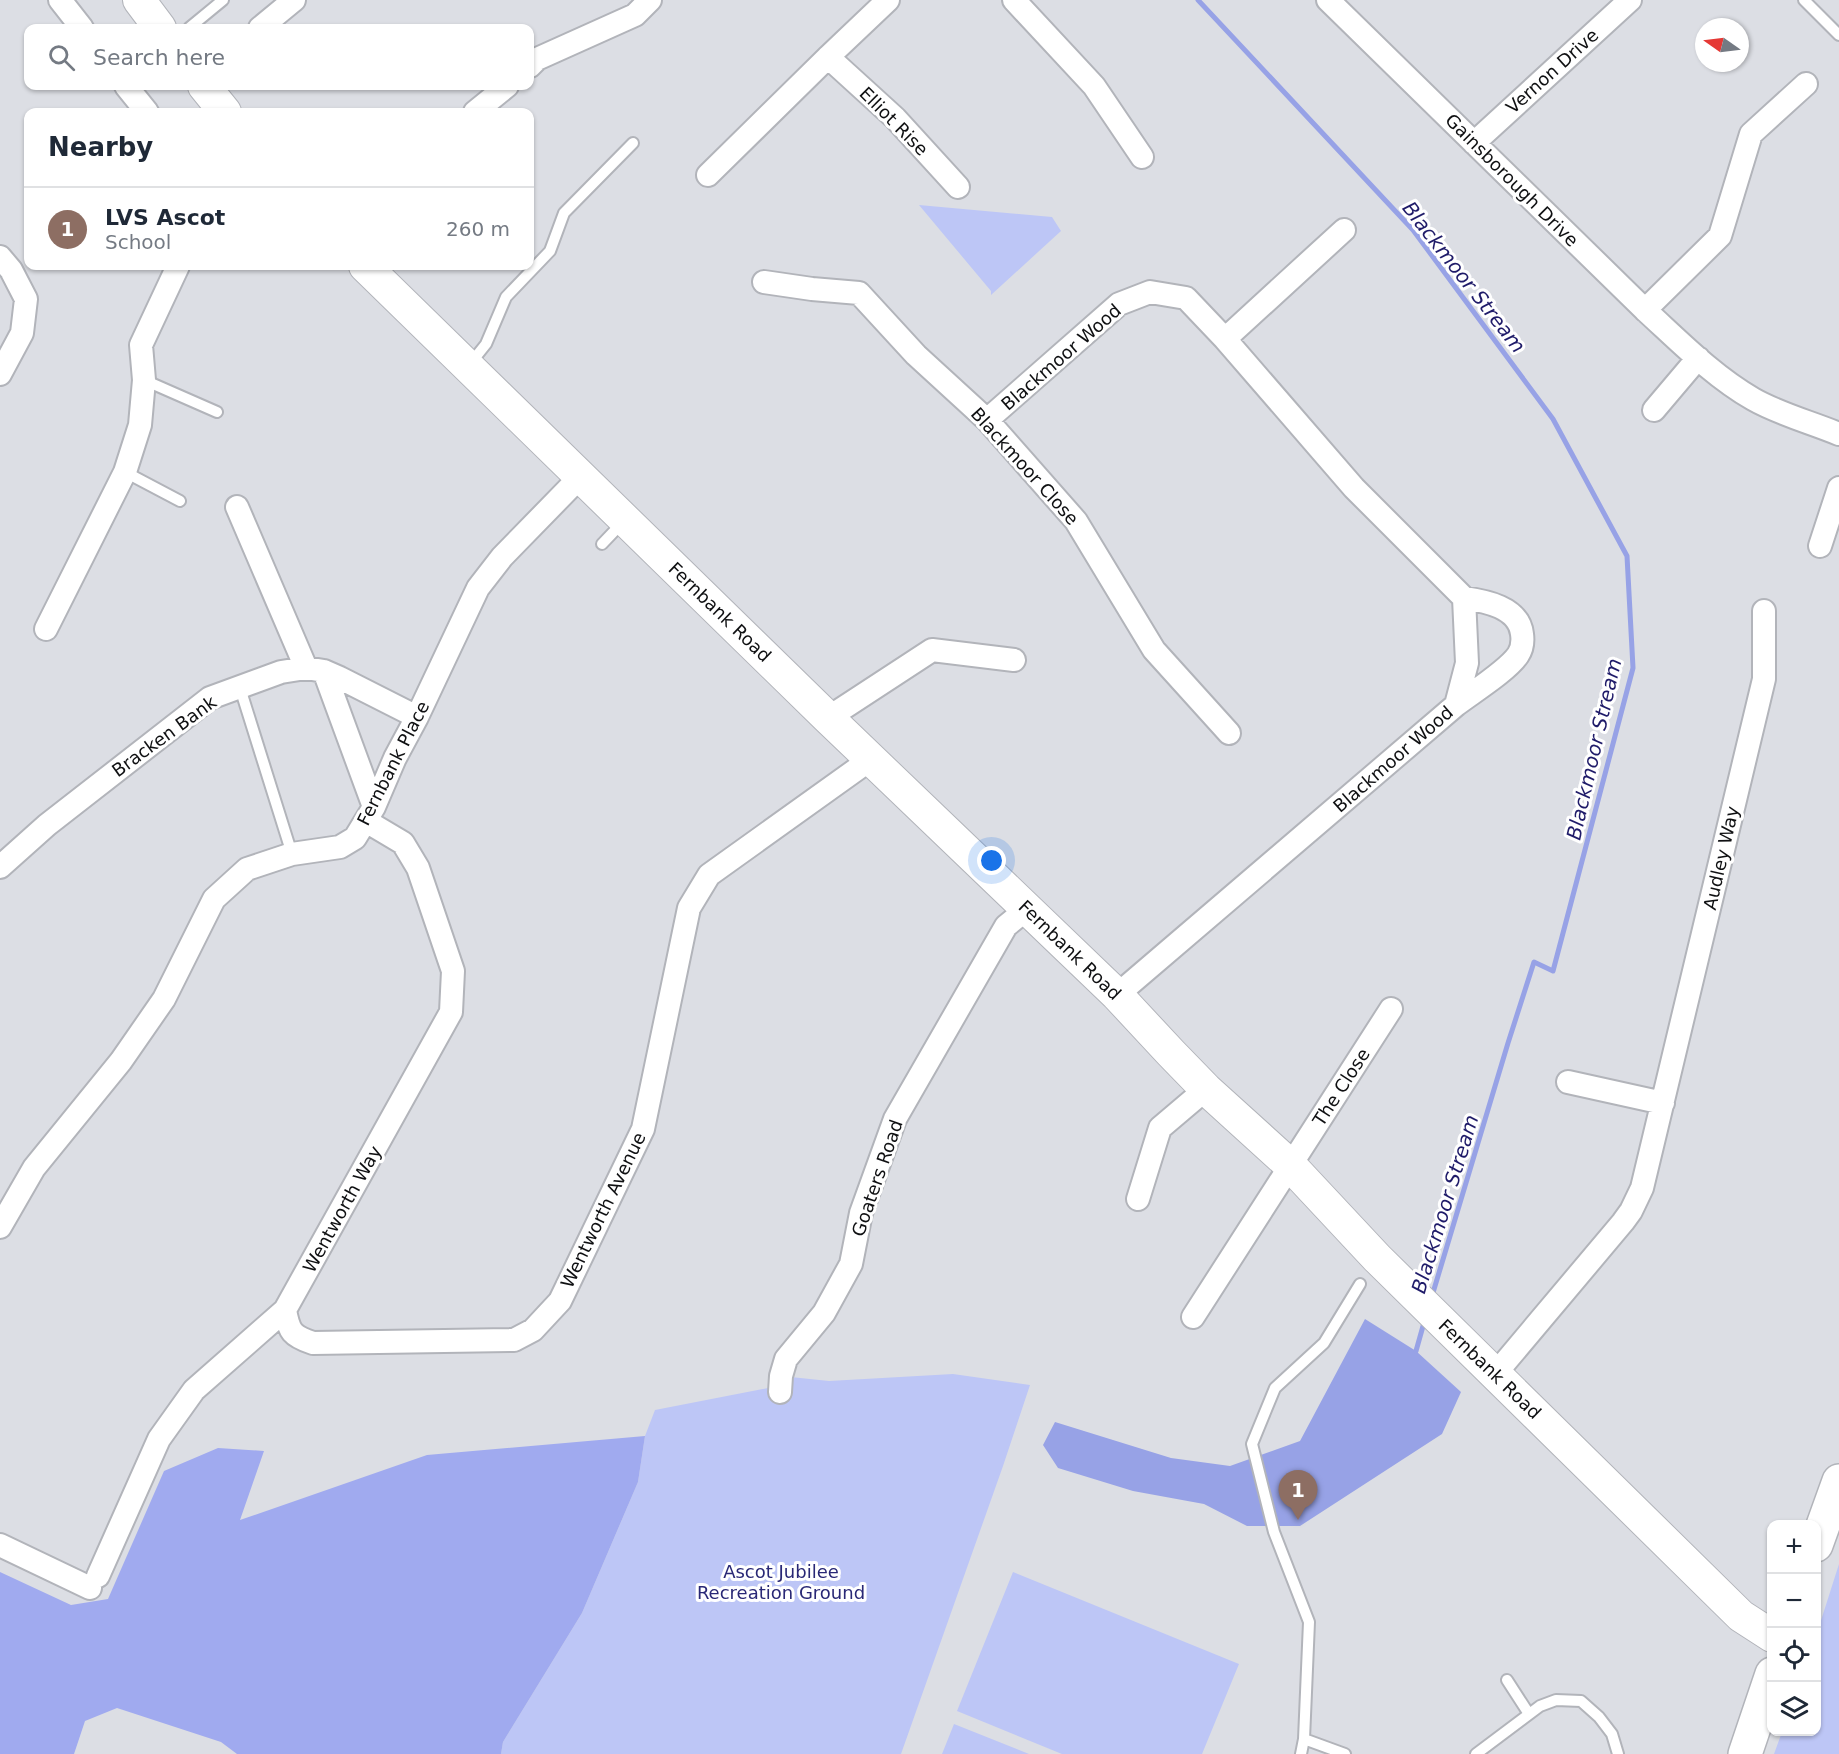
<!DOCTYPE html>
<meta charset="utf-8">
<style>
:root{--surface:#fff;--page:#f6f6f7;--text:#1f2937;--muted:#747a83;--line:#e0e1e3;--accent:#4f6a1c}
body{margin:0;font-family:"DejaVu Sans",sans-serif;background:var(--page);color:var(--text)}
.controls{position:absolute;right:18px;bottom:18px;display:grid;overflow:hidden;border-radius:12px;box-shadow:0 2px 4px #0004}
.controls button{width:54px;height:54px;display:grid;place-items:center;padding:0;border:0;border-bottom:2px solid var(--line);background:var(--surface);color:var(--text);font:30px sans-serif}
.compass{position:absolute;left:1695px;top:18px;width:54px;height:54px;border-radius:50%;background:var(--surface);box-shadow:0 2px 4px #0004;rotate:284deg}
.you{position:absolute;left:992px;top:861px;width:21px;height:21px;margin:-15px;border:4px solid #fff;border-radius:50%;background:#1a73e8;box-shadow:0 0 0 9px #1a73e833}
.badge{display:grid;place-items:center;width:39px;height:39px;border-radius:50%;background:var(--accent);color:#fff;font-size:20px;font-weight:700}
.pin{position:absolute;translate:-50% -50px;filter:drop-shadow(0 2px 3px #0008)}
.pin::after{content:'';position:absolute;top:32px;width:21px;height:18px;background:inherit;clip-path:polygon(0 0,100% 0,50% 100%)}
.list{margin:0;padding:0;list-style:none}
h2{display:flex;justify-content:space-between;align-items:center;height:78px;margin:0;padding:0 24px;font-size:26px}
h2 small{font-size:20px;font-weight:400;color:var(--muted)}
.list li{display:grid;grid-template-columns:39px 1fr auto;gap:18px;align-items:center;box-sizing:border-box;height:84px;padding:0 24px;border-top:2px solid var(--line)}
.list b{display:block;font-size:22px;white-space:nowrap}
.list p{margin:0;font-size:20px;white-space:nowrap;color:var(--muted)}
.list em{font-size:20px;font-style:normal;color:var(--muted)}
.icon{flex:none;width:33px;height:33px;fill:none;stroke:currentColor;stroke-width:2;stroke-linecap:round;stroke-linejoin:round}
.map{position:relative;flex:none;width:1839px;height:1754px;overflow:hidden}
.search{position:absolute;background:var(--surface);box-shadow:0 2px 4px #0004;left:24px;top:24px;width:510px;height:66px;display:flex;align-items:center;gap:15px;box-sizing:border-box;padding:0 21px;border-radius:12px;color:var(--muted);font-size:22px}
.panel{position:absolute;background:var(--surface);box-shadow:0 2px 4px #0004;left:24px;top:108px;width:510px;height:162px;border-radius:12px}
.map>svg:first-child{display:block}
</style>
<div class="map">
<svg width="1839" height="1754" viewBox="0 0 1839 1754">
<rect width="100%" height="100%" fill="#dcdee4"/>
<path fill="#bdc6f6" d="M 919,205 L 1052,217 L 1061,231 L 991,295 L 991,291 Z
M 953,1374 L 1030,1385 L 1003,1466 L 901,1754 L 501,1754 L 503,1742 L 582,1613 L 638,1482 L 645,1436 L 655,1410 L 768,1388 L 781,1376 L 829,1381 Z
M 1839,1564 L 1839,1754 L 1774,1754 L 1782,1732 L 1816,1732 L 1817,1633 Z
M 1013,1572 L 1239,1664 L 1202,1754 L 1062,1754 L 957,1711 Z
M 954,1724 L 1029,1754 L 942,1754 Z"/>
<path fill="#a0aaef" d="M 645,1436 L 638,1482 L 582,1613 L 503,1742 L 501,1754 L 237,1754 L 221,1742 L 117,1708 L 85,1721 L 74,1754 L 0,1754 L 0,1572 L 71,1605 L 108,1599 L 164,1471 L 218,1448 L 264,1451 L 240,1520 L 427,1455 Z"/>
<path fill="#97a2e6" d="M 1365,1319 L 1416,1351 L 1461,1392 L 1442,1434 L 1300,1526 L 1247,1526 L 1204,1504 L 1133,1491 L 1058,1468 L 1043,1445 L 1055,1422 L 1171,1458 L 1230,1466 L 1300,1441 Z"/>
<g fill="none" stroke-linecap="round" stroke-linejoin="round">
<path stroke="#97a2e6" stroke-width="5" d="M 1198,0 L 1413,230 L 1553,419 L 1627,556 L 1633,668 L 1553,971 L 1534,962 L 1508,1043 L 1432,1296
M 1416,1351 L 1425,1319"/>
<defs>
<path id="lane" d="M 1804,0 L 1839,35
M 189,28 L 223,0
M 470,364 L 486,344 L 506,297 L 550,251 L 564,213 L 633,143
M 144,380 L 217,412
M 125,472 L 180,501
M 602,544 L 623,522
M 240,688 L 292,854
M 1507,1680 L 1529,1714
M 1304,1739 L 1345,1754
M 1301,1754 L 1304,1739 L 1309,1622 L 1274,1532 L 1252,1444 L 1275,1388 L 1324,1343 L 1360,1284
M 1476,1754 L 1540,1706 L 1556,1700 L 1581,1701 L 1599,1717 L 1612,1734 L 1618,1754"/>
<path id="street" d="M 60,0 L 82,28
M 1014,0 L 1094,86 L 1142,157
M 1328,0 L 1645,310 C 1679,341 1713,376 1753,399 C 1779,414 1810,422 1839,434
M 260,28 L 294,0
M 828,57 L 895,118 L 958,187
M 530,66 L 537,59 L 635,15 L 650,0
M 126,86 L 147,112
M 475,112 L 507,86
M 1474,143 L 1630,0
M 708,175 L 828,57 L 888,0
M 0,257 L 11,270 L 26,299 L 22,333 L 0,374
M 764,282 L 812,289 L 859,293 L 916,355 L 987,420 L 1076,521 L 1154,650 L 1229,733
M 1645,310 L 1720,236 L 1751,134 L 1806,84
M 1225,339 L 1344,230
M 1654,410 L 1698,358
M 987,420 L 1119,304 L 1150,292 L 1186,298 L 1225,339 L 1354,488 L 1464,598 L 1467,663 L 1456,705 L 1117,995
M 237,507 L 306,668
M 1820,546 L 1839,488
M 46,629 L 125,472 L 140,425 L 144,380 L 141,345 L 178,266
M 324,671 L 374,807
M 1456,705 C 1473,692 1507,671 1518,655 C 1522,649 1523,641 1522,634 C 1519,607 1485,601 1464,598
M 828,718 L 932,650 L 1014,660
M 0,867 L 47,825 L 210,698 L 281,672 L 306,668 L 324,671 L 340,678 L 417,717
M 1568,1082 L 1663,1103
M 1138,1199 L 1160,1128 L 1206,1089
M 0,1227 L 34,1168 L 121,1061 L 164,999 L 214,899 L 247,869 L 292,854 L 340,847 L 355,838 L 374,807 L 395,758 L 417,717 L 478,588 L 502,557 L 581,476
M 285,1310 C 289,1332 292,1336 313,1343 L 514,1340 L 533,1330 L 560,1301 L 643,1129 L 689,908 L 709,875 L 871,759
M 1193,1317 L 1391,1009
M 1496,1373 L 1623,1222 L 1631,1211 L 1642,1188 L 1764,679 L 1764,611
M 780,1392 L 781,1376 L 786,1359 L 824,1313 L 851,1264 L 861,1213 L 895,1119 L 1006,926 L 1028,908
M 0,1545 L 90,1588
M 98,1576 L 159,1439 L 194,1390 L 285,1310 L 451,1012 L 453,971 L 418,868 L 403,843 L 366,821"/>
<path id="secondary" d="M 139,0 L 160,28
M 204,86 L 225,112
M 365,266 L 828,718 L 1117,995 L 1171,1053 L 1206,1089 L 1291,1166 L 1377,1258 L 1741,1616 L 1772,1636"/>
<path id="primary" d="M 1816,1545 L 1839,1481
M 1745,1754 L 1772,1674"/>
</defs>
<use href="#lane" stroke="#b2b4ba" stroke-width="14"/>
<use href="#street" stroke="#b2b4ba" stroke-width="26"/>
<use href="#secondary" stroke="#b2b4ba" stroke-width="34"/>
<use href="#primary" stroke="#b2b4ba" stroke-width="36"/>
<use href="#lane" stroke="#fff" stroke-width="10"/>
<use href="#street" stroke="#fff" stroke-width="22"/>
<use href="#secondary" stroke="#fff" stroke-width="32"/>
<use href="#primary" stroke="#fff" stroke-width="33"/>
</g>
<g text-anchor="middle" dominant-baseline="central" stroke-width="6" stroke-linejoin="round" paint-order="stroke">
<g font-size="18" fill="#0f1012" stroke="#fff">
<text transform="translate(1552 71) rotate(-42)">Vernon Drive</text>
<text transform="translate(894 121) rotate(45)">Elliot Rise</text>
<text transform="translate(1512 180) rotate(45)">Gainsborough Drive</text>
<text transform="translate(1061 357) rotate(-41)">Blackmoor Wood</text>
<text transform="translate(1025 466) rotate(48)">Blackmoor Close</text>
<text transform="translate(720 612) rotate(44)">Fernbank Road</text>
<text transform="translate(164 736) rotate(-36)">Bracken Bank</text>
<text transform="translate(1393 759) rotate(-41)">Blackmoor Wood</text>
<text transform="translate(393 763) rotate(-63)">Fernbank Place</text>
<text transform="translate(1721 858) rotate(-77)">Audley Way</text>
<text transform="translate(1070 950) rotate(44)">Fernbank Road</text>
<text transform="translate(1341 1087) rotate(-57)">The Close</text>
<text transform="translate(877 1178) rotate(-71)">Goaters Road</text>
<text transform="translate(342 1209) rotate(-61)">Wentworth Way</text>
<text transform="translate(603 1210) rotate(-64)">Wentworth Avenue</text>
<text transform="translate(1490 1369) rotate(44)">Fernbank Road</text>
</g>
<g font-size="18" fill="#292876" stroke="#fff">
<text x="781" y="1571">Ascot Jubilee<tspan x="781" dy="21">Recreation Ground</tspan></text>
</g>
<g font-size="20" font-style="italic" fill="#1f1b69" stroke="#fff">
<text transform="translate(1464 277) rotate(52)">Blackmoor Stream</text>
<text transform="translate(1594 749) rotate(-77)">Blackmoor Stream</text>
<text transform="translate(1445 1204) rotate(-73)">Blackmoor Stream</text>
</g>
</g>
</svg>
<div class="controls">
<button>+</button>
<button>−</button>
<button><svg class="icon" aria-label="locate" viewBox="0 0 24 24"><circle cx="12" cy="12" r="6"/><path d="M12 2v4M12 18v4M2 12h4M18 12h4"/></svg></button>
<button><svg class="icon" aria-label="layers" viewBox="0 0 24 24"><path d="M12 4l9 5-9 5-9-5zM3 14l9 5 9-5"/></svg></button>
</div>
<svg class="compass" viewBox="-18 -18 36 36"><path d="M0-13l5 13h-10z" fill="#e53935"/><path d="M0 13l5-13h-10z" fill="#747a83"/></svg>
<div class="you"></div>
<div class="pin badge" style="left:1298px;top:1520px;background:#8d6e63">1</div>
<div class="search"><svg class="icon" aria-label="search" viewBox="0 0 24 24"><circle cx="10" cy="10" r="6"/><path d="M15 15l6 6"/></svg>Search here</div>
<section class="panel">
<h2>Nearby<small></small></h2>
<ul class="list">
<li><span class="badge" style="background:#8d6e63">1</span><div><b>LVS Ascot</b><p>School</p></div><em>260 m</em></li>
</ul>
</section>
</div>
